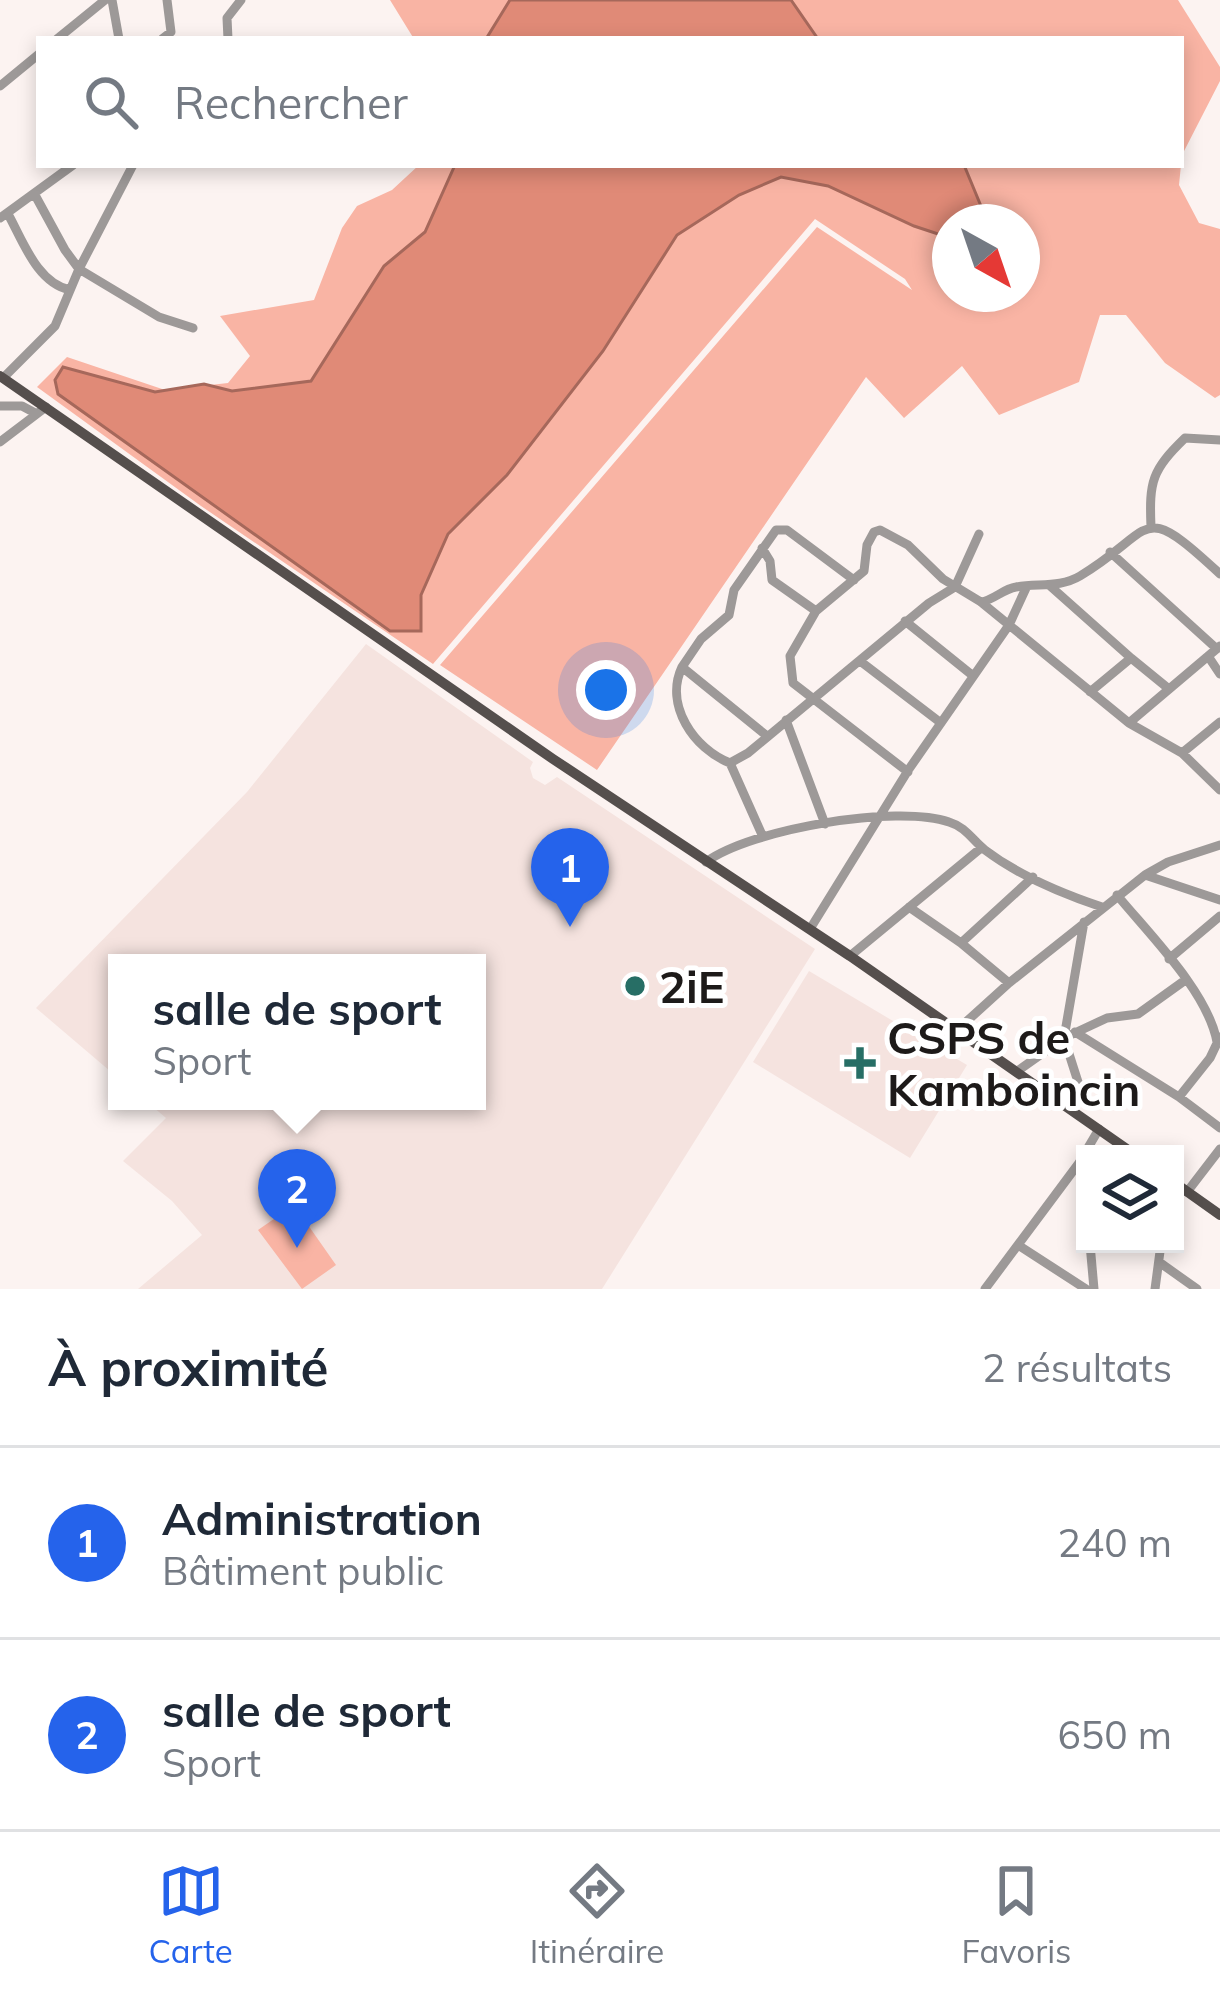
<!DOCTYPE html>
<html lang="fr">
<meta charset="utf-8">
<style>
:root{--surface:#fff;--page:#f2f2f3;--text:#1f2937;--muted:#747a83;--line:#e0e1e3;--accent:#2563eb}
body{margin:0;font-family:Mulish,sans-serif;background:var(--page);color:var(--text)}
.controls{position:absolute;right:36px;bottom:36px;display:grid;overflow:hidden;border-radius:0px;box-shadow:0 6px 18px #0003}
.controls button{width:108px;height:108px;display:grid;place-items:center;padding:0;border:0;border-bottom:3px solid var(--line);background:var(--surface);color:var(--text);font:60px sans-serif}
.compass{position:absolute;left:932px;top:204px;width:108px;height:108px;border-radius:50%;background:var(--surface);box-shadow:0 6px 18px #0003;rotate:140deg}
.you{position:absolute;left:606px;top:690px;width:42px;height:42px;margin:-30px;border:9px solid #fff;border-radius:50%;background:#1a73e8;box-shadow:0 0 0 18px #1a73e833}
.badge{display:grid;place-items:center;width:78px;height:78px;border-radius:50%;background:var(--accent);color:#fff;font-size:39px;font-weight:700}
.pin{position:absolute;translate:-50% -99px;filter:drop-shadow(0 3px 6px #0008)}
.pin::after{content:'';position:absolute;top:63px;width:42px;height:36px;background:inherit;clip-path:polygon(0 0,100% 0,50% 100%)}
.popup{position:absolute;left:108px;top:954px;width:378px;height:156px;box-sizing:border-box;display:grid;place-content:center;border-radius:0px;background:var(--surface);filter:drop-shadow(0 3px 9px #0005);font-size:39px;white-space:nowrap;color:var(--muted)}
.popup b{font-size:45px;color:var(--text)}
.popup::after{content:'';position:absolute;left:50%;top:100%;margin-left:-24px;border:24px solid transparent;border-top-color:var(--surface)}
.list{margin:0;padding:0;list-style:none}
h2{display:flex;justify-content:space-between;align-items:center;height:156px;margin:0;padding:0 48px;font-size:51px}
h2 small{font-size:39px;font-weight:400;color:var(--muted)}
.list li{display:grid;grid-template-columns:78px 1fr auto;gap:36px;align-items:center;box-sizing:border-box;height:192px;padding:0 48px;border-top:3px solid var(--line)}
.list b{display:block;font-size:45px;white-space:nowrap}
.list p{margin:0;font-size:39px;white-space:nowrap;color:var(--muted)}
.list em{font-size:39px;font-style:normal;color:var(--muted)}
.icon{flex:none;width:66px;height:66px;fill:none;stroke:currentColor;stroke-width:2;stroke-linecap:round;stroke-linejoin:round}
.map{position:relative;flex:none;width:1220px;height:1289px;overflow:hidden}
.search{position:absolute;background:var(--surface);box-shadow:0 6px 18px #0003;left:36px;right:36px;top:36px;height:132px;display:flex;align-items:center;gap:30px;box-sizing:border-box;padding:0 42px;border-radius:0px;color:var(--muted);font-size:45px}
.sheet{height:540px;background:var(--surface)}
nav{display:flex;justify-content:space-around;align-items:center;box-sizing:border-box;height:168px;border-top:3px solid var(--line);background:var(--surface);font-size:33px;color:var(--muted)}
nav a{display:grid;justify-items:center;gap:6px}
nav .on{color:var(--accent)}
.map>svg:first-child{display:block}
</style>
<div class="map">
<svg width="1220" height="1289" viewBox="0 0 1220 1289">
<rect width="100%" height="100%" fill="#fcf3f1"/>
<path fill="#f5e3df" d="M 366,644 L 533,762 L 530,768 L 533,778 L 545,785 L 557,777 L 815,949 L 602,1289 L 138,1289 L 202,1235 L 172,1201 L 123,1161 L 166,1118 L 146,1101 L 477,1101 L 477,963 L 117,963 L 117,1077 L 36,1008 L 247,792 Z
M 809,971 L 967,1065 L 910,1158 L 753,1062 Z"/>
<path fill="#f9b4a4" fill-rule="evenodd" d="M 390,0 L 1178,0 L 1220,67 L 1220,81 L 1181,157 L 1181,39 L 414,39 Z
M 419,165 L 1181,165 L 1179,185 L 1199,223 L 1220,229 L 1220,395 L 1215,398 L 1165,363 L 1126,315 L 1100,315 L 1079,382 L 999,415 L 962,366 L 904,418 L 866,377 L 597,770 L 440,665 L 817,227 L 912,290 L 905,279 L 815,219 L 433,664 L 201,506 L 37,387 L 67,357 L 165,390 L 228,383 L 250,356 L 220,316 L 314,300 L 342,228 L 357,206 L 392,190 ZM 950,222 L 1022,222 L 1022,294 L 950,294 Z
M 294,1205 L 336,1265 L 302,1289 L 258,1230 Z"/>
<path fill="#e08a77" stroke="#a6685b" stroke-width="3" d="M 510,0 L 791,0 L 818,39 L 486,39 Z
M 455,165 L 964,165 L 983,211 L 983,222 L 950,222 L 950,238 L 914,226 L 828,186 L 781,177 L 739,195 L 677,235 L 603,351 L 507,475 L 448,534 L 421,595 L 421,631 L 390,631 L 58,394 L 55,380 L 63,367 L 155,392 L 204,384 L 232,391 L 311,381 L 384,266 L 425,232 Z"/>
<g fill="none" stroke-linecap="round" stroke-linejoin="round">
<path stroke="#9d9998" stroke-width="9" d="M 112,0 L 119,39
M 57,39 L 105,0
M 162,39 L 171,32 L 167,0
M 228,39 L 227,18 L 241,0
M 0,86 L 39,54
M 133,165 L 79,269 L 159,317 L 193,328
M 8,214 C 23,241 37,283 70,290
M 0,218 L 73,165
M 3,378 L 55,326 L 79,269 L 65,250 L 35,195
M 0,406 L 22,406 L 37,414
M 0,442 L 46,407
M 1151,527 C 1149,481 1152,470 1185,438 L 1220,440
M 762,548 L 770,561 L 772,580 L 816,611 L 864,571 L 867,545 L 874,532 L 880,530 L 908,545 L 943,579 L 981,602 L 1129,723 L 1182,753 L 1220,790
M 1110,552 L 1217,649
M 1049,585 L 1131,658 L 1090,692
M 981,602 C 994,600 1003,589 1016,587 C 1038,583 1060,588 1080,576 C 1157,530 1137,497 1220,574
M 816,611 L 790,656 L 793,683 L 908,772
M 905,621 L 972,675
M 1208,656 L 1220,674
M 1131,658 L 1169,689
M 860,661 L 941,723
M 682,667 C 664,705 694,749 730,763 L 748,753 L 929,603 L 955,587 L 979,534
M 786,720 L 825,824
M 1129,723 L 1220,646
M 767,736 L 682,667 L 701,639 L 729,615 L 734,590 L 776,530 L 787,530 L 854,580
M 1182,753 L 1220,722
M 730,763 L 763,837
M 706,862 C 751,829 897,804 949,822 C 966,827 973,841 985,850 C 1018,875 1063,894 1102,907
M 1145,875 L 1220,900
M 1117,895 C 1149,934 1208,992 1217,1042
M 909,907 L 961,943 L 1009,983
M 810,929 L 909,769 L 1009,625 L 1026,588
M 961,943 L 1033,877
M 850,956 L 981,848
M 1169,959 L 1220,916
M 956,1031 L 1009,983 L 1145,875 L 1168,862 L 1220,845
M 1075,1032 L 1179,1097 L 1210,1058 L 1220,1037
M 1016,1072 L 1064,1038 L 1084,922
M 1179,1097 L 1220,1128
M 1065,1105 L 1079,1085 L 1064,1038 L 1107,1018 L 1138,1014 L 1184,981
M 1187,1192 L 1220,1149
M 1090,1244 L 1094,1289
M 1018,1245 L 1086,1289
M 1159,1262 L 1197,1289
M 985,1289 L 1079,1163 L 1099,1129
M 1155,1289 L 1161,1244"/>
<path stroke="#554f4d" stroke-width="10" d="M 0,376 L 553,759 L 850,956 L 1134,1154
M 1175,1183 L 1220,1215"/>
</g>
<g fill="#276e65" stroke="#fff" stroke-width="4.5">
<circle cx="635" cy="986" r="12"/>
<path d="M854 1045h12v12h12v12h-12v12h-12v-12h-12v-12h12z"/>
</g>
<g text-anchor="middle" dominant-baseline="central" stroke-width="10" stroke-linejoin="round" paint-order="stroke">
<g font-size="45" font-weight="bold" fill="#1d1a19" stroke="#fff" text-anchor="start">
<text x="659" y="986">2iE</text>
<text x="887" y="1037">CSPS de<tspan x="887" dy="52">Kamboincin</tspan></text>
</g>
</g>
</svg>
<div class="controls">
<button><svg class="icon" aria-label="layers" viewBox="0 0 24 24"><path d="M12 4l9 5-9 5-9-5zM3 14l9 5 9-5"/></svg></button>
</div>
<svg class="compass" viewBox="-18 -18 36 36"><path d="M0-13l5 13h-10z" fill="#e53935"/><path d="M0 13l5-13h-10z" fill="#747a83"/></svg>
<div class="you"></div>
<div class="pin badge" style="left:570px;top:927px">1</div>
<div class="pin badge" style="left:297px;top:1248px">2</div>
<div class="popup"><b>salle de sport</b>Sport</div>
<div class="search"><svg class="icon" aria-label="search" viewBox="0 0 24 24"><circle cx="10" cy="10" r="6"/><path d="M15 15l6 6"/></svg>Rechercher</div>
</div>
<section class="sheet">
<h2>À proximité<small>2 résultats</small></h2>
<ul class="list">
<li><span class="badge">1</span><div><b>Administration</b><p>Bâtiment public</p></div><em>240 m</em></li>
<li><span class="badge">2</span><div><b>salle de sport</b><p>Sport</p></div><em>650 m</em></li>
</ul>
</section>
<nav>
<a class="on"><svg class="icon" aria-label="map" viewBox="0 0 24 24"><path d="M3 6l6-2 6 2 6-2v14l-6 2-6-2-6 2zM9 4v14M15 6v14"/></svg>Carte</a>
<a><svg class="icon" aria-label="directions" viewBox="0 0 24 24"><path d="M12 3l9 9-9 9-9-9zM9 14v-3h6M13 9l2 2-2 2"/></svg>Itinéraire</a>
<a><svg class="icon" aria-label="saved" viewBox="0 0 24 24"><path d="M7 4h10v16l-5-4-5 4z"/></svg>Favoris</a>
</nav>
